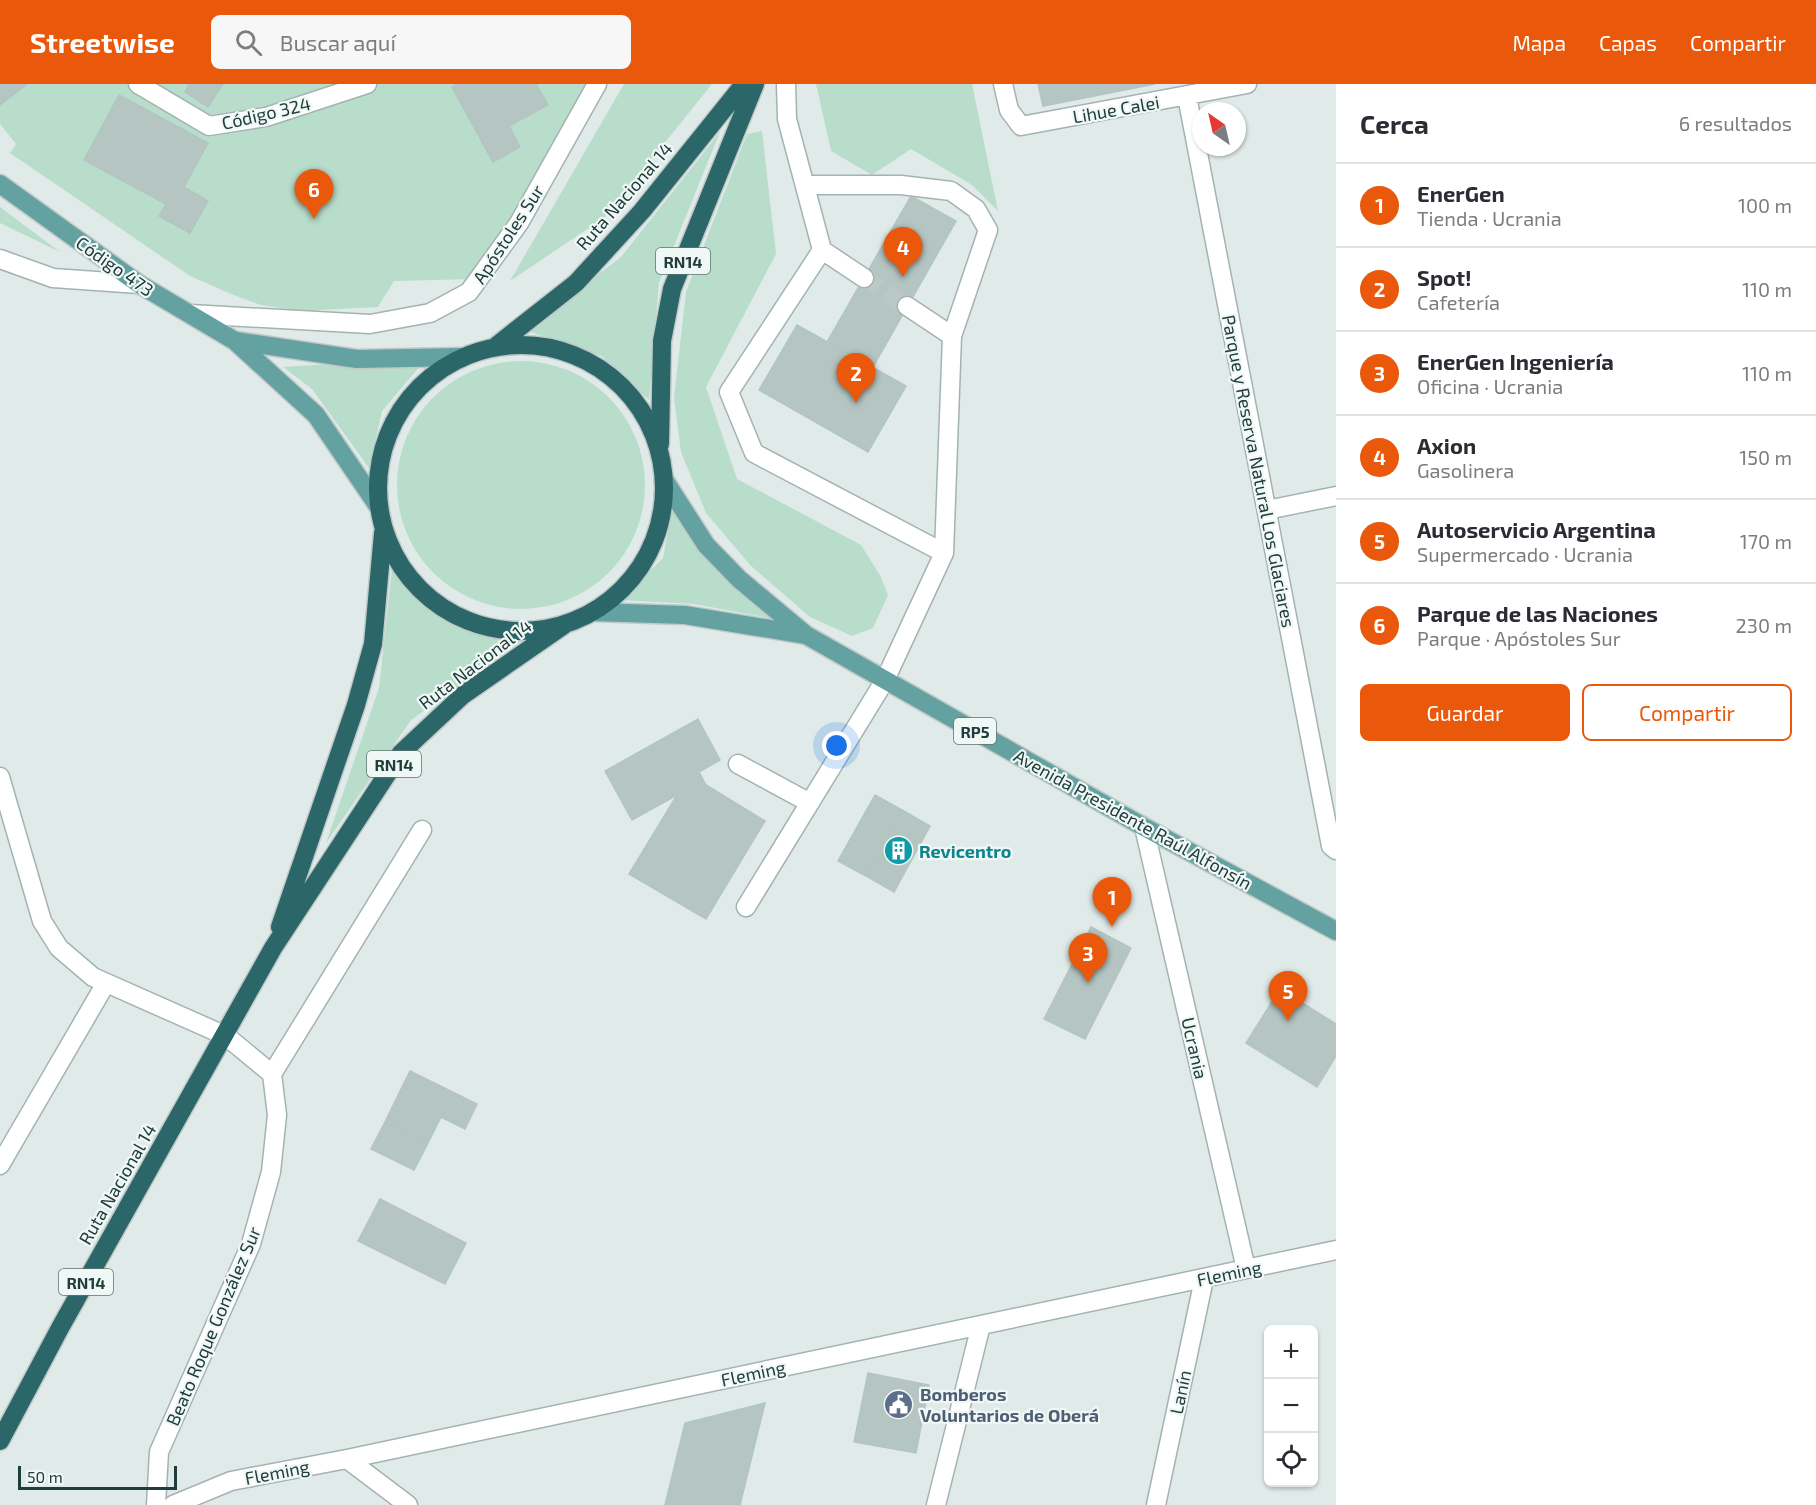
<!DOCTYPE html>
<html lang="es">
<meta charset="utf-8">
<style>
:root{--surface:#fff;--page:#f7f7f7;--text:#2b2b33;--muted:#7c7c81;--line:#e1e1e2;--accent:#ea580c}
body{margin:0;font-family:"Exo 2",sans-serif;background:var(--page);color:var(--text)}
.controls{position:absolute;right:18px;bottom:18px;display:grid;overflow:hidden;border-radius:9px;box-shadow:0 2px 4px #0004}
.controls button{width:54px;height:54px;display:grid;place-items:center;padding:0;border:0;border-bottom:2px solid var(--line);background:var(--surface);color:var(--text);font:30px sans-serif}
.compass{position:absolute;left:1192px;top:18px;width:54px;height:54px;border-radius:50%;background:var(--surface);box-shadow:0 2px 4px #0004;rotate:326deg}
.scale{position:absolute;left:18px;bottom:15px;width:159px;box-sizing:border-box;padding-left:6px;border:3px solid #203c3b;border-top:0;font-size:16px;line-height:21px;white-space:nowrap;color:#203c3b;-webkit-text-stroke:4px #f0f8f6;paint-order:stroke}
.you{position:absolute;left:837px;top:662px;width:21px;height:21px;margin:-15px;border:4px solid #fff;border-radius:50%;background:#1a73e8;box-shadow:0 0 0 9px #1a73e833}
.badge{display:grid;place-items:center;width:39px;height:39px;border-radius:50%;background:var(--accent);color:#fff;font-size:20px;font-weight:700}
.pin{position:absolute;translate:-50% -50px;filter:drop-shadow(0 2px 3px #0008)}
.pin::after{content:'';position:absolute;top:32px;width:21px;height:18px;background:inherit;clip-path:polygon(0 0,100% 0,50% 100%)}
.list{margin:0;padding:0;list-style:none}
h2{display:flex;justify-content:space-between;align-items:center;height:78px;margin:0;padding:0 24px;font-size:26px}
h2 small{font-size:20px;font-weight:400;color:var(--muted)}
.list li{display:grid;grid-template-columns:39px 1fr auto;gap:18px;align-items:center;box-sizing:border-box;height:84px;padding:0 24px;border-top:2px solid var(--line)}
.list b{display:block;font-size:22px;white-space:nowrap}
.list p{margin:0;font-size:20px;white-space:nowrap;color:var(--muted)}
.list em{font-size:20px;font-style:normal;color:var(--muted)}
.actions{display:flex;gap:12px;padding:18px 24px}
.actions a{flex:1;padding:14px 0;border:2px solid var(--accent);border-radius:9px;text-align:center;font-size:21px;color:var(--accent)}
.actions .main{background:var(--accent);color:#fff}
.icon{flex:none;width:33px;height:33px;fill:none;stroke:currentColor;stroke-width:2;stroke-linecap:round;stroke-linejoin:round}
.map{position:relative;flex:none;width:1336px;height:1421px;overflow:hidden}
header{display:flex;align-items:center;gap:36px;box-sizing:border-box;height:84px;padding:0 30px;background:var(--accent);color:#fff}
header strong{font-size:28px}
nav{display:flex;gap:33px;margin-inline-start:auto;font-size:21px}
.search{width:420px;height:54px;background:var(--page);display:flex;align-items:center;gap:15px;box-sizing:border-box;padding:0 21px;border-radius:9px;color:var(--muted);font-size:22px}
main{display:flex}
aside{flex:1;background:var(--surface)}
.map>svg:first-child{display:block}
</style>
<header>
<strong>Streetwise</strong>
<div class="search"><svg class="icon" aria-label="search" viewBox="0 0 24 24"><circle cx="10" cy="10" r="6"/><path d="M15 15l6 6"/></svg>Buscar aquí</div>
<nav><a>Mapa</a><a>Capas</a><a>Compartir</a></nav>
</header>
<main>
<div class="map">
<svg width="1336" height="1421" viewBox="0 0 1336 1421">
<rect width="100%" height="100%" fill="#e0ebe9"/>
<path fill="#b8ddcb" d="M 0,0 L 586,0 L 475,195 L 394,197 L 378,223 L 300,227 L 261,221 L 231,210 L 190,192 L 10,69 L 16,60 L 0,40 Z
M 624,0 L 712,0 L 605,133 L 510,197 Z
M 816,0 L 972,0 L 998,127 L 972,101 L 911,65 L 872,91 L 831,67 Z
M 762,47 L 776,170 L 706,303 L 737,395 L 861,461 L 881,493 L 888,511 L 873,544 L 852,552 L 810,533 L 750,481 L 706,429 L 681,368 L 674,314 L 686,208 L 747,50 Z
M 720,48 L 659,199 L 649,316 L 602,272 L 525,246 L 621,173 Z
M 0,123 L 60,168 L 0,139 Z
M397 401a124 124 0 1 1 248 0a124 124 0 1 1-248 0Z
M 330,280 L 421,281 L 382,327 L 369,384 L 312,305 L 283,283 Z
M 673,421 L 712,482 L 770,534 L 694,520 L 621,516 L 663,474 Z
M 392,484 L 431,528 L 471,548 L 524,555 L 411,636 L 326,759 L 379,604 Z"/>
<path fill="#b5c6c2" stroke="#b2c5c1" stroke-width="1.5" d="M 0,0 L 27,0 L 0,21 Z
M 189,0 L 223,0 L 208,23 L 185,8 Z
M 457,0 L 536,0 L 548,21 L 509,42 L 520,63 L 493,78 L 452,3 Z
M 1038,0 L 1155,0 L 1043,22 Z
M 119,11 L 208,59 L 184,103 L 208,117 L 190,149 L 159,132 L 166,120 L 84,76 Z
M 911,112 L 956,137 L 873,283 L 827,258 Z
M 797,241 L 906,302 L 868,368 L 759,306 Z
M 698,635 L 720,676 L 699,688 L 706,701 L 765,737 L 706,835 L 629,790 L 677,711 L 632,736 L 605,687 Z
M 875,711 L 902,726 L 866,792 L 838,777 Z
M 902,726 L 930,742 L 894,808 L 866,792 Z
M 1091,843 L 1131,864 L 1085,955 L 1044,935 Z
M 1280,905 L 1336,940 L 1336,972 L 1317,1003 L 1246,959 Z
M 410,987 L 477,1020 L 465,1045 L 441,1033 L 428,1059 L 385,1038 Z
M 385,1038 L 428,1059 L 414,1086 L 371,1065 Z
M 380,1115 L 466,1159 L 445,1200 L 358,1157 Z
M 868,1289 L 929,1301 L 916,1369 L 854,1358 Z
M 765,1319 L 740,1421 L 665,1421 L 685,1339 Z"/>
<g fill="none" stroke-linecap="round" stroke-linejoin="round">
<path stroke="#bac8c6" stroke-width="18" stroke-dasharray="18 9" stroke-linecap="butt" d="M 864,194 L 907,222"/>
<defs>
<path id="minor" d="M 138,0 L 209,42 L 266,33 L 367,0
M 786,0 L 787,35 L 822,166 L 864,194
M 1003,0 L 1009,26 L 1021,42 L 1247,0
M 1187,12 L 1331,762 L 1336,766
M 805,101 L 901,101 L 951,107 L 976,125 L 988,146 L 952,252
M 822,166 L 729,308 L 754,369 L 944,469
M 0,175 L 53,194 L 139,200
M 190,230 L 370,240 L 430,229 L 469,208 L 519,139 L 597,0
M 1267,426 L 1336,412
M 738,680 L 810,719
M 0,693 L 42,837 L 59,864 L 93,893 L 226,952 L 272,990
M 1144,743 L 1246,1185
M 746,823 L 885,596 L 944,469 L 952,252 L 907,222
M 0,1081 L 106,899
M 347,1375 L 408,1421
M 156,1421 L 159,1368 L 251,1160 L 271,1088 L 277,1031 L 272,990 L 422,746
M 173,1421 L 231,1397 L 347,1375 L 1336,1166
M 936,1421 L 981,1241
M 1156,1421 L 1204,1195"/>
<path id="major" d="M 0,100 L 139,200 L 235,257 L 316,331 L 378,422
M 236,257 L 357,275 L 461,273
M 665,397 L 706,461 L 739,495 L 806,551 L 1144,743 L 1336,847
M 594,528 L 685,531 L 806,551"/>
<path id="highway" d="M378 404a143 143 0 1 1 286 0a143 143 0 1 1-286 0Z
M 496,262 L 576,199 L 642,127 L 744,0
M 660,360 L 662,257 L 672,205 L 755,0
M 280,843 L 356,621 L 373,560 L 383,449
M 0,1357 L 60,1244 L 273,864 L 401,669 L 463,611 L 564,541"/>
</defs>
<use href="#minor" stroke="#a3b3b1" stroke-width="21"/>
<use href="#major" stroke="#c1c8c8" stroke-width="21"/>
<use href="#highway" stroke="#c1c8c8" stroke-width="21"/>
<use href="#minor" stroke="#fff" stroke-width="18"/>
<use href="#major" stroke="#63a2a1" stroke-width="18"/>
<use href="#highway" stroke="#2b6668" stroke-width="18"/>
</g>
<defs>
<symbol id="building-disc" viewBox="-11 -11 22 22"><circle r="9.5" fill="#0f9aa8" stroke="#f0f8f6"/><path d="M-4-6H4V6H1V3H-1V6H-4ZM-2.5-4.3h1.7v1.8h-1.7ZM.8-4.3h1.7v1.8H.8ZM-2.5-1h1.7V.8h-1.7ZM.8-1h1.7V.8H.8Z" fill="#fff"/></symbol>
<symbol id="civic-disc" viewBox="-11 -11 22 22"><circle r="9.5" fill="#5c6f8a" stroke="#f0f8f6"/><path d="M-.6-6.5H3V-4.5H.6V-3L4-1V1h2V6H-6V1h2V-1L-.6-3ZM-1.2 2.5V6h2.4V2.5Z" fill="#fff"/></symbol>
</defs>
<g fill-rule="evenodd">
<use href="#building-disc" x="882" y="750" width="33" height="33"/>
<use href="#civic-disc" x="882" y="1304" width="33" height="33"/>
</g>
<g text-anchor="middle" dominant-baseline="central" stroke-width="4.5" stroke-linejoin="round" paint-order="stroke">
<g fill="#f0f8f6" stroke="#5e7473" stroke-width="1.5">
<rect x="656" y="164" width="54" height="26" rx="4.5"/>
<rect x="954" y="634" width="42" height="26" rx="4.5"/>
<rect x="367" y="667" width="54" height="26" rx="4.5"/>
<rect x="59" y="1185" width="54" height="26" rx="4.5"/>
</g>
<g font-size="16" font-weight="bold" fill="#203c3b">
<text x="683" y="177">RN14</text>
<text x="975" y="647">RP5</text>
<text x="394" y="680">RN14</text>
<text x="86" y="1198">RN14</text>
</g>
<g font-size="18" fill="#203c3b" stroke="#f0f8f6">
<text transform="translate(1116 25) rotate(-10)">Lihue Calei</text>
<text transform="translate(266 29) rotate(-13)">Código 324</text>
<text transform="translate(624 112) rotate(-49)">Ruta Nacional 14</text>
<text transform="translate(508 150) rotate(-57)">Apóstoles Sur</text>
<text transform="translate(115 182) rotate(35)">Código 473</text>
<text transform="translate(1259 387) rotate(79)">Parque y Reserva Natural Los Glaciares</text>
<text transform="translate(475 580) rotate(-37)">Ruta Nacional 14</text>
<text transform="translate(1133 735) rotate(29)">Avenida Presidente Raúl Alfonsín</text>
<text transform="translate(1195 964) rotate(77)">Ucrania</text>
<text transform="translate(117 1100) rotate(-60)">Ruta Nacional 14</text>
<text transform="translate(1229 1189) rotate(-12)">Fleming</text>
<text transform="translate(213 1242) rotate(-67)">Beato Roque González Sur</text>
<text transform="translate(753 1289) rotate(-12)">Fleming</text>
<text transform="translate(1180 1308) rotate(-78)">Lanín</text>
<text transform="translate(277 1388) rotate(-11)">Fleming</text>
</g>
<g font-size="18" font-weight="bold" fill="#0d838f" stroke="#f0f8f6" text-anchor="start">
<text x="919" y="767">Revicentro</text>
</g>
<g font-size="18" font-weight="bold" fill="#4e5e75" stroke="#f0f8f6" text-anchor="start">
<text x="920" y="1310">Bomberos<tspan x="920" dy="21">Voluntarios de Oberá</tspan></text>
</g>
</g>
</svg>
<div class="controls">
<button>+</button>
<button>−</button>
<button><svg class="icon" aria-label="locate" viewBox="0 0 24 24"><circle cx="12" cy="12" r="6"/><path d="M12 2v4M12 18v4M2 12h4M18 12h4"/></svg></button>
</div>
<svg class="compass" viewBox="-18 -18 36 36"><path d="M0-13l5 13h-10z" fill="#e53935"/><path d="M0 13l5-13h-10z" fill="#7c7c81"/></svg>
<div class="scale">50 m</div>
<div class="you"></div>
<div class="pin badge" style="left:1112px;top:843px">1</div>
<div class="pin badge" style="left:856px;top:319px">2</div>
<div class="pin badge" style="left:1088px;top:899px">3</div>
<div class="pin badge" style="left:903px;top:193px">4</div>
<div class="pin badge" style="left:1288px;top:937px">5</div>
<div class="pin badge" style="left:314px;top:135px">6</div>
</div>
<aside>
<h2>Cerca<small>6 resultados</small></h2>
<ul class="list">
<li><span class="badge">1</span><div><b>EnerGen</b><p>Tienda · Ucrania</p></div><em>100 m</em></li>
<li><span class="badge">2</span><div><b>Spot!</b><p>Cafetería</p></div><em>110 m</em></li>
<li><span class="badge">3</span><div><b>EnerGen Ingeniería</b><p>Oficina · Ucrania</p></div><em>110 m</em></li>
<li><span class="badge">4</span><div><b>Axion</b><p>Gasolinera</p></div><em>150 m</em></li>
<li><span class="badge">5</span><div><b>Autoservicio Argentina</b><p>Supermercado · Ucrania</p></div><em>170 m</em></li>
<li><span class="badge">6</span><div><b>Parque de las Naciones</b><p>Parque · Apóstoles Sur</p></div><em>230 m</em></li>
</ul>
<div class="actions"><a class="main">Guardar</a><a>Compartir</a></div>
</aside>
</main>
